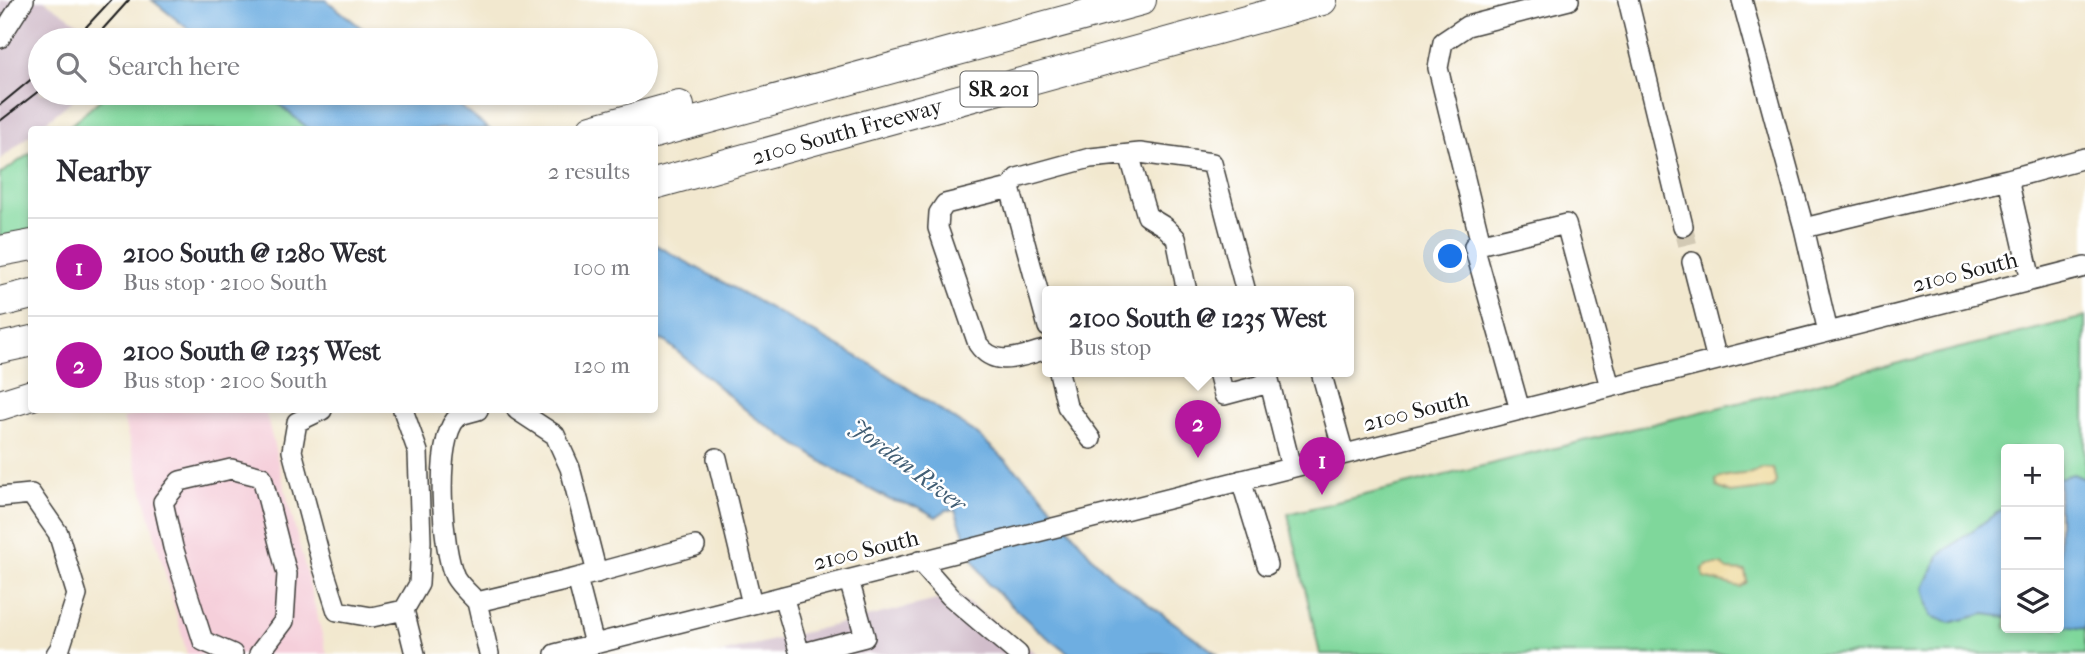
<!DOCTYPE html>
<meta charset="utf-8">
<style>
:root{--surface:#fff;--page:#f2f2f3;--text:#2b2b33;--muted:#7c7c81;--line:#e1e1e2;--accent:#b5179e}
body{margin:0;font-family:"IM FELL French Canon",serif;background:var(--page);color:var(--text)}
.controls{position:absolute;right:21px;bottom:21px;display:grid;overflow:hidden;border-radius:7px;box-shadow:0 4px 10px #0003}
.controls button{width:63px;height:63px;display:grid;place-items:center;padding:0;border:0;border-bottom:2px solid var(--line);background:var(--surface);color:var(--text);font:35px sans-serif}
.you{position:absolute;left:1451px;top:257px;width:24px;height:24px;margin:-18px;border:5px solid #fff;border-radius:50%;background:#1a73e8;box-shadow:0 0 0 10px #1a73e833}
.badge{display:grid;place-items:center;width:46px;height:46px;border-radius:50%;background:var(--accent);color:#fff;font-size:23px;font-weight:700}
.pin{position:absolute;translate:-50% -58px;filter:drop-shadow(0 2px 4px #0008)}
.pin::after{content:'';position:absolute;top:37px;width:24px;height:21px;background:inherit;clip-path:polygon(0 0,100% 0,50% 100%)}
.popup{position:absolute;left:1042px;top:286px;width:312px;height:91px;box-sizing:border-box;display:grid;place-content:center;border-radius:7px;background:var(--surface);filter:drop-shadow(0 2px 5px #0005);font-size:23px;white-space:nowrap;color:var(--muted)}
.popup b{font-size:26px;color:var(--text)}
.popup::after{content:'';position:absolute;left:50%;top:100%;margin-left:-14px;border:14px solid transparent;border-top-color:var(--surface)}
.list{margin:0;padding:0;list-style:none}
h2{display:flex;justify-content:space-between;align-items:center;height:91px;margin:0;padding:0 28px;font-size:30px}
h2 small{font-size:23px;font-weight:400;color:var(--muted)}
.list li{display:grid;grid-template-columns:46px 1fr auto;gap:21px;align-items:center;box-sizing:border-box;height:98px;padding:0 28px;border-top:2px solid var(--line)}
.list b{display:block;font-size:26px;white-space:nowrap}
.list p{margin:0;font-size:23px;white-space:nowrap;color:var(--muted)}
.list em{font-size:23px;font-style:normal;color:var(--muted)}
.icon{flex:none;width:38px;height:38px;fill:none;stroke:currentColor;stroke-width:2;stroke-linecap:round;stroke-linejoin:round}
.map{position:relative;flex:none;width:2085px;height:654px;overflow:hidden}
.search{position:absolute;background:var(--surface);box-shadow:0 4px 10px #0003;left:28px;top:28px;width:630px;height:77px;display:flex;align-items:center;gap:18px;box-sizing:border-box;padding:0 24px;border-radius:38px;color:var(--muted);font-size:26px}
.panel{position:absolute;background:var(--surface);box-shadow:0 4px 10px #0003;left:28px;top:126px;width:630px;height:287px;border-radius:7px}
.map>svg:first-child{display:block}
</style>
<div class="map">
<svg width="2085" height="654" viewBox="0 0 2085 654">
<rect width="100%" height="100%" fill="#fff"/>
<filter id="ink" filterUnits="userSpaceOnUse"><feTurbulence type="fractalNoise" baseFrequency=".0143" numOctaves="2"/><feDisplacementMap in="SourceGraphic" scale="14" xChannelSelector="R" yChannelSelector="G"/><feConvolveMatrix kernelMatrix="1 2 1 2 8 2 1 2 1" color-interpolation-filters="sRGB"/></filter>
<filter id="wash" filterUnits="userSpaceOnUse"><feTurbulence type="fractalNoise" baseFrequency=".00686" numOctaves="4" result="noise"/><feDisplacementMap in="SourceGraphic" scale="28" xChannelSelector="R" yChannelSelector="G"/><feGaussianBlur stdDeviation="1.57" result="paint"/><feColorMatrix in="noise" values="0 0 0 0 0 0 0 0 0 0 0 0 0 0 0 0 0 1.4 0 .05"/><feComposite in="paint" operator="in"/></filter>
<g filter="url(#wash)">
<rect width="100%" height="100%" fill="#f2e8cf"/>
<path fill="#f5cfda" d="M 155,410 L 265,410 L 327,654 L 187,654 L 123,418 Z"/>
<path fill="#d1bdcb" d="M 0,0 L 44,0 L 104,40 L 40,40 L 40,93 L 81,93 L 37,129 L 32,130 L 31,134 L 0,160 Z
M 957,595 L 1037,654 L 717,654 Z"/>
<path fill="#7fd79b" stroke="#4e7a5c" stroke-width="2" fill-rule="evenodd" d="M 108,93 L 289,93 L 345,130 L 65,130 Z
M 31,153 L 31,232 L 0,237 L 0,174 Z
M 2085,317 L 2085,654 L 1320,654 L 1288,514 ZM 2006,449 L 2059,449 L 2059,628 L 2006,628 Z"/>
<path fill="#eeda9e" stroke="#857b5d" stroke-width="2" d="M 1763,468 L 1773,469 L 1776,482 L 1772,488 L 1730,493 L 1717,487 L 1716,480 C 1730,471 1748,478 1763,468 Z
M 1708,565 L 1721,565 L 1728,570 L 1745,571 L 1747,582 L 1740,587 L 1704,578 L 1703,569 Z"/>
<path fill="#6eaee1" stroke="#45657e" stroke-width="2" d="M 152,0 L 326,0 L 377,40 L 202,40 Z
M 265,93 L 443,93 L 489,129 L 309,129 Z
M 654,244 L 876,367 L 978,435 L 1038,490 L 1092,557 L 1113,578 L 1217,654 L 1070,654 L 1040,632 L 988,584 L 974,561 L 955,510 L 946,510 L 936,517 L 918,507 L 890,500 L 838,472 L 754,417 L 666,342 L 655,338 Z
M 2073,474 L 2085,479 L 2085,629 L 2059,625 L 2059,478 Z
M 2006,506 L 2006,617 L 1985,614 L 1949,623 L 1931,616 L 1924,588 L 1939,555 Z"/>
</g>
<g filter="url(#ink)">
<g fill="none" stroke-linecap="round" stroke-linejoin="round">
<path stroke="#d2c9b4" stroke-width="19" stroke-dasharray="19 10" stroke-linecap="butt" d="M 1683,226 L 1692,262"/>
<defs>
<path id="minor" d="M 1628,0 L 1683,226
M 1742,0 L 1804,228
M 0,38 L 24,0
M 1129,154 L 1147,216 L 1165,227 L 1176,238 L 1187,292
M 1010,188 L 945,204 L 939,213 L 938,228 L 978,344 C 996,370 1022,355 1048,349
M 1481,244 L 1438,68 L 1443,42 L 1467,26 L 1569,0
M 1692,262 L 1717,360
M 2031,280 L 2008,179 L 2085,158
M 1048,327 L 1010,188 L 1017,178 L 1090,158 L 1140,153 L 1212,163 L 1246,292
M 1828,332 L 1804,228 L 2008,179
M 1059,372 L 1067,406 L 1091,439
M 1218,372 L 1224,395 L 1269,383
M 1267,372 L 1291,467
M 1321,372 L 1344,454
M 322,410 L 297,422 L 292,451 L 322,564 L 337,611 L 372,617 L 404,610
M 403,410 L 418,452 L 421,541 L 419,584 L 404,610 L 415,654
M 517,410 L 555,435 L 570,468 L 597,573
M 1520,410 L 1474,246 L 1566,224 L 1610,387
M 717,458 L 752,604
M 1241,480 L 1267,565
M 0,497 L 31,494 L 58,533 L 77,595 L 60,648 L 56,654
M 919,561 L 950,596 L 1018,654
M 783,596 L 800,654
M 477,602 C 470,594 460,586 455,577 C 442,551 433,438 458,417 C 463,413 473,412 478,410
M 594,644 L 577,578 L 695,546
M 233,654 L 203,641 L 173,547 L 163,502 L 180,481 L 231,469 L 262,477 L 287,574 L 284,621 L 259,654
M 489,654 L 477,602 L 577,578
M 555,654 L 2085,267
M 800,654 L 865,637 L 849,580"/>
<g id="highway">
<path d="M 592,130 L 679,106"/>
<path d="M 654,133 L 1141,0"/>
<path id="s1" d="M 654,184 L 1322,0"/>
<path d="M 0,251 L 32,245"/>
<path d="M 0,302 L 32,294"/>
<path d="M 0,348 L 32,341"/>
<path d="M 0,405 L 32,395"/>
</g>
</defs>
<use href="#minor" stroke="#3c3b37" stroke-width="22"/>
<use href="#highway" stroke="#3c3b37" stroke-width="32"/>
<use href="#minor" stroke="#fff" stroke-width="19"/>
<use href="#highway" stroke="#fff" stroke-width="30"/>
<path stroke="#1c1c1c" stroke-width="2" d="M 74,40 L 111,0
M 93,40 L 129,0
M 0,105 L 40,72
M 0,121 L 40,90"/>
</g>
</g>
<g text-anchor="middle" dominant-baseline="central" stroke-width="5" stroke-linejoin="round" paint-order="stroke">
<rect fill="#fff" stroke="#606060" stroke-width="2" x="960.5" y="71.5" width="77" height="35" rx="5"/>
<g font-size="21" font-weight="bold" fill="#1c1c1c">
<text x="999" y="89">SR 201</text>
</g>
<g font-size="23" fill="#1c1c1c" stroke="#fff">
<text stroke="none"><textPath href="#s1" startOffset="200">2100 South Freeway</textPath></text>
<text transform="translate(1965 272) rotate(-14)">2100 South</text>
<text transform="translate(1416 411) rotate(-14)">2100 South</text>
<text transform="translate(866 550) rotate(-14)">2100 South</text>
</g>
<g font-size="24" font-style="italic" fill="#415e75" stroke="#fff">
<text transform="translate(908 465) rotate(37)">Jordan River</text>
</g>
</g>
</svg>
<div class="controls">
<button>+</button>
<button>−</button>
<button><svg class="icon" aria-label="layers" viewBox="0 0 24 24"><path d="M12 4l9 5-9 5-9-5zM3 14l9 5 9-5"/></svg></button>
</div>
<div class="you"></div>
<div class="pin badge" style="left:1322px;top:495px">1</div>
<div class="pin badge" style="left:1198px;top:458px">2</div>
<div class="popup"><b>2100 South @ 1235 West</b>Bus stop</div>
<div class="search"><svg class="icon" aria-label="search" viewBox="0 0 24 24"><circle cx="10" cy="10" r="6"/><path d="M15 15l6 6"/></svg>Search here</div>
<section class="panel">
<h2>Nearby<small>2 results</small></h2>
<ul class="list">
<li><span class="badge">1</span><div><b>2100 South @ 1280 West</b><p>Bus stop · 2100 South</p></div><em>100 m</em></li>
<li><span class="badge">2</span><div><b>2100 South @ 1235 West</b><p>Bus stop · 2100 South</p></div><em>120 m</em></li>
</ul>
</section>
</div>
